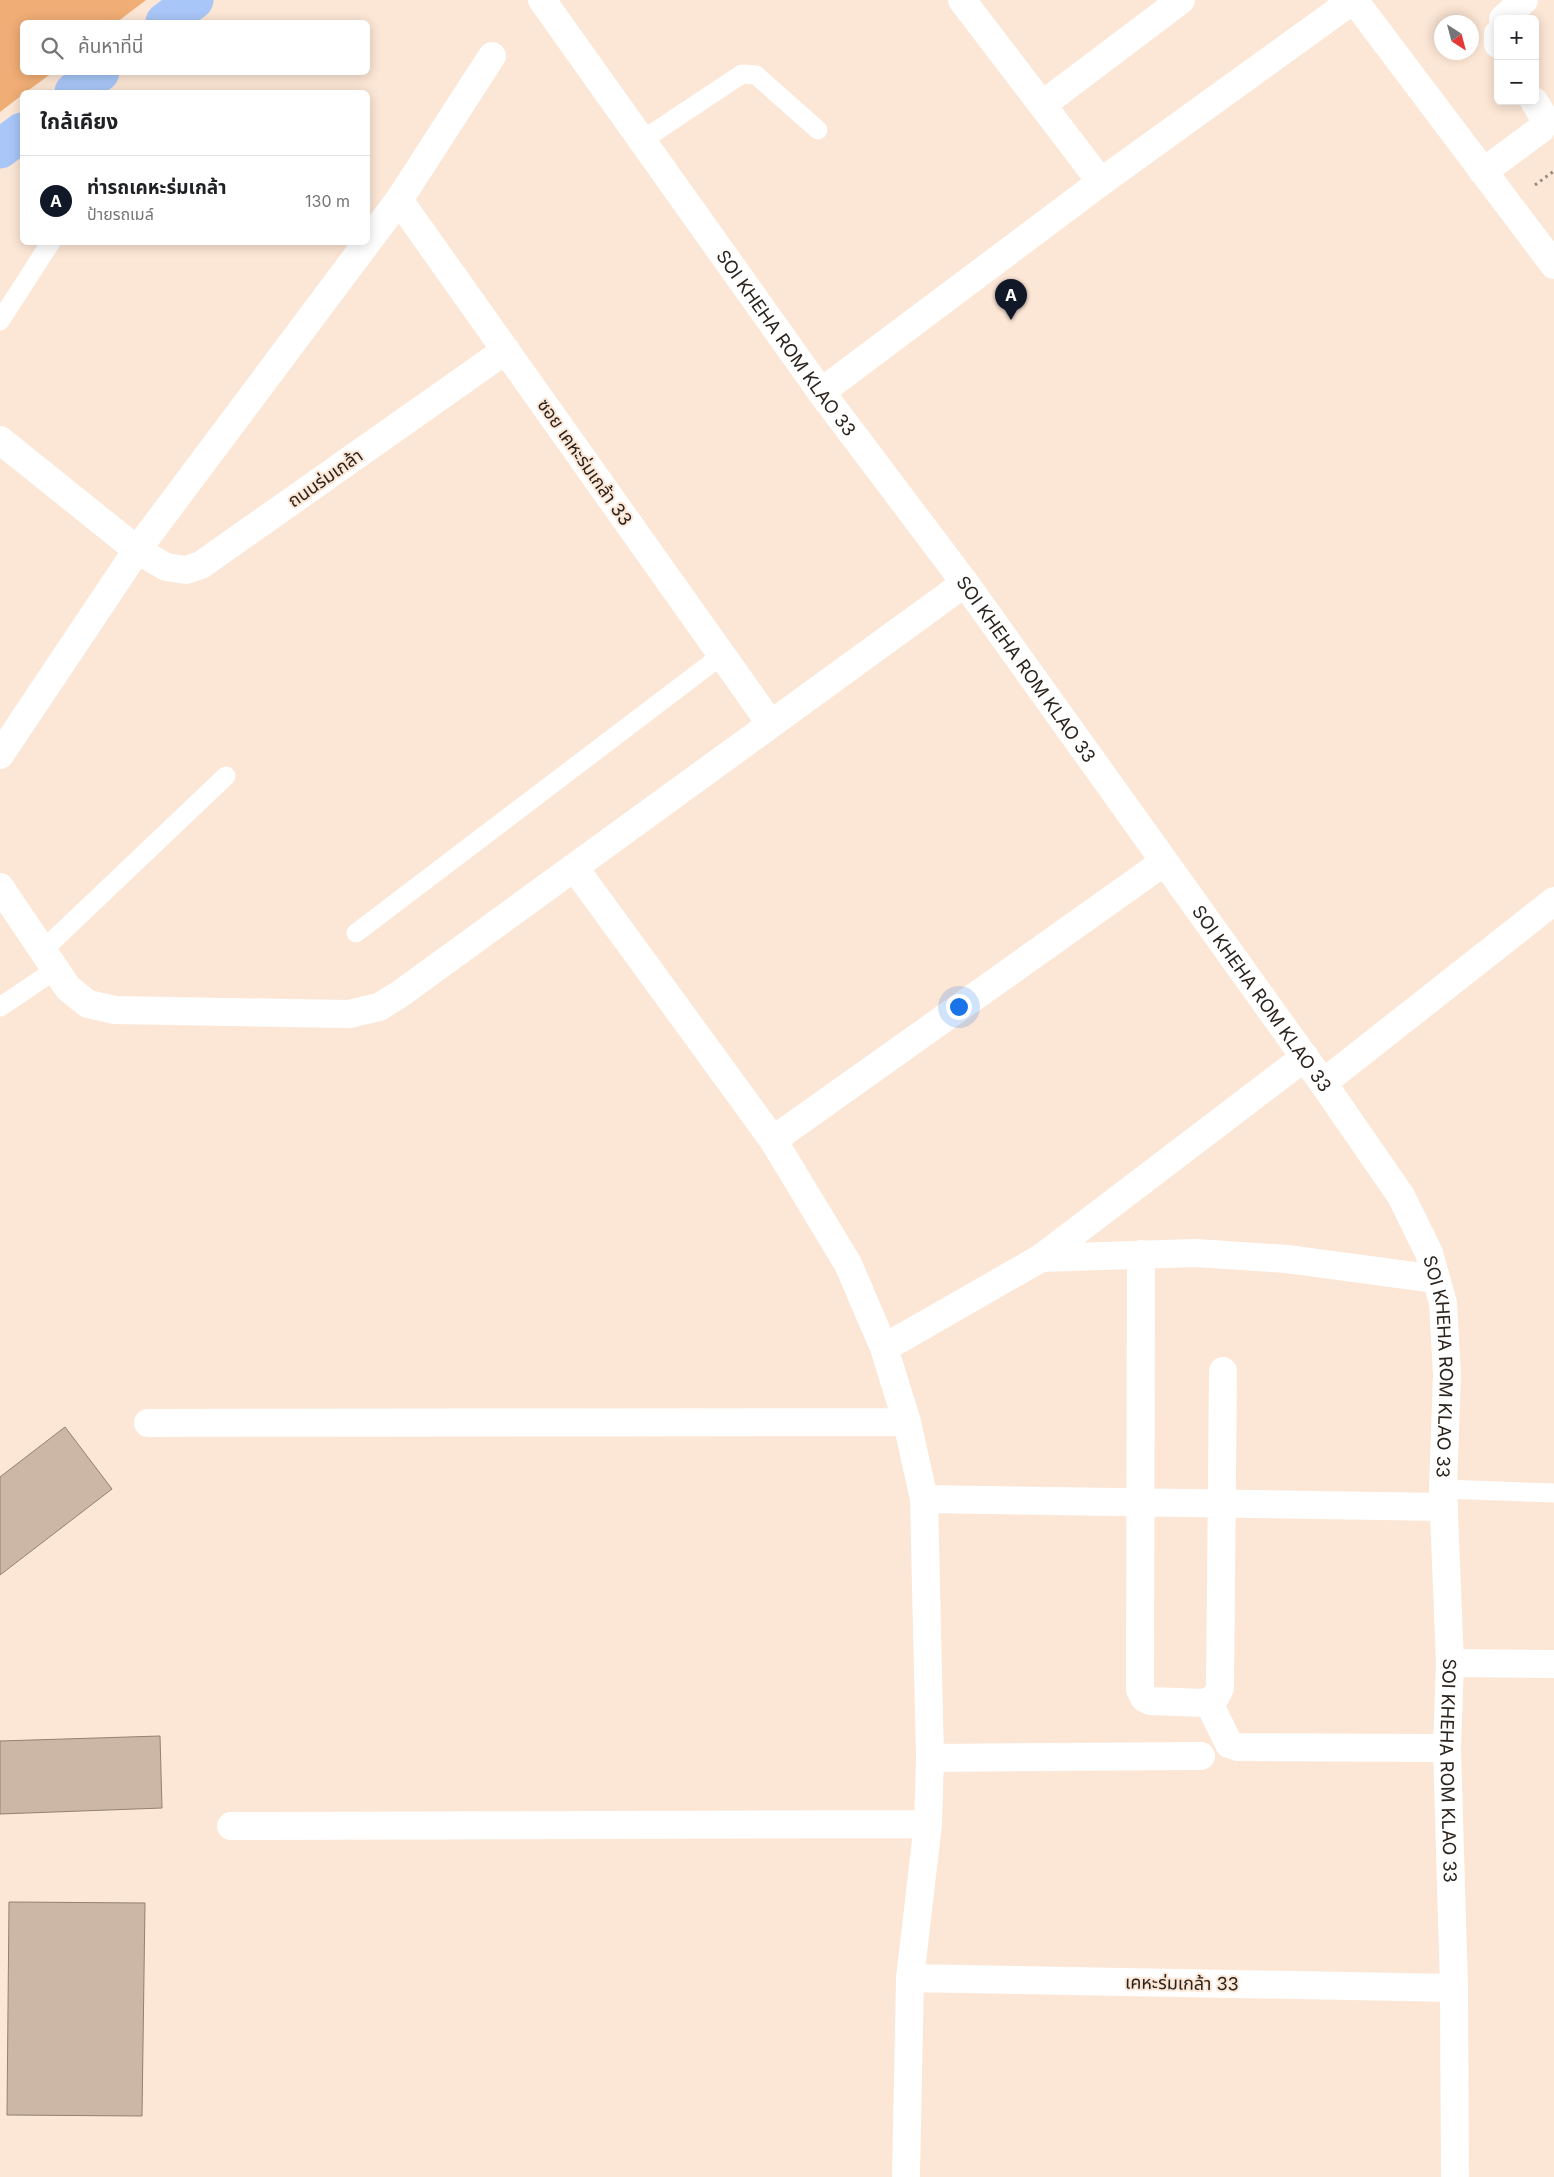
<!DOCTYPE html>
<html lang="th">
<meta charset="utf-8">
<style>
:root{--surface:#fff;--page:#f6f6f6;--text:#202124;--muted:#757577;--line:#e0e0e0;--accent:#111827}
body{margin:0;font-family:Inter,"Noto Sans Thai",sans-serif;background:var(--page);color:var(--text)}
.controls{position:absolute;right:15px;top:15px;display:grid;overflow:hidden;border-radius:8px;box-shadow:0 2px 12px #0003}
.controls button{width:45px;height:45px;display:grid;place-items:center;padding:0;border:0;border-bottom:1px solid var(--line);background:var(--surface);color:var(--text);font:25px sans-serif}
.compass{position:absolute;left:1434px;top:15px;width:45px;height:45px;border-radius:50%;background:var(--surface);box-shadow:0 2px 12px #0003;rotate:144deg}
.you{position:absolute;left:958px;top:1006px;width:18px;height:18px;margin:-12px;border:4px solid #fff;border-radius:50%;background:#1a73e8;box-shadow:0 0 0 8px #1a73e833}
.badge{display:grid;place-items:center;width:32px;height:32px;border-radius:50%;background:var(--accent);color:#fff;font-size:16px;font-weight:700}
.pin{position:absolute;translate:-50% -41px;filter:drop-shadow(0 1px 2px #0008)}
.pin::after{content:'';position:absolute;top:26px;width:18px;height:15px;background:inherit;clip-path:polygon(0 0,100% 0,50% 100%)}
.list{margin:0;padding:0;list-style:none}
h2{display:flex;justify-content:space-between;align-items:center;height:65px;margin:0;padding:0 20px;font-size:21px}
h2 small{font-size:16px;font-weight:400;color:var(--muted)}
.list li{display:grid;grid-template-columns:32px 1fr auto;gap:15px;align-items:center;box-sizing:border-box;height:90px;padding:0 20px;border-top:1px solid var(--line)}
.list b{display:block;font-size:19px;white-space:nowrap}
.list p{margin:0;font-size:16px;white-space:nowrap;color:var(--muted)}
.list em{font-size:16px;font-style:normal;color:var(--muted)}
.icon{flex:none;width:28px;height:28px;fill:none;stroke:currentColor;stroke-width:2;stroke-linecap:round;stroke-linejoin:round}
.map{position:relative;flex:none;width:1554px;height:2177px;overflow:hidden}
.search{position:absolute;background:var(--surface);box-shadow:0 2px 12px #0003;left:20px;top:20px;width:350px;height:55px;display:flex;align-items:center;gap:12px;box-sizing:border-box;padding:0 18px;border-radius:8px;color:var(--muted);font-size:19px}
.panel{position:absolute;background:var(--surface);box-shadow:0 2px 12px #0003;left:20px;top:90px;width:350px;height:155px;border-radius:8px}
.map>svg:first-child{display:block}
</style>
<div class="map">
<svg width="1554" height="2177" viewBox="0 0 1554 2177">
<rect width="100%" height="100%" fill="#fce6d5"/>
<path fill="#f0ad75" d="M 0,0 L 146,0 L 117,22 L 22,22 L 22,72 L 52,73 L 26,92 L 22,92 L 22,95 L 0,112 Z"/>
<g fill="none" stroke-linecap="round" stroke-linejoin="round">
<path stroke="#a8c6f7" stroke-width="39" d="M 165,22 L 194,0
M 74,92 L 100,72
M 0,149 L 22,132"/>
</g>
<path fill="#ccb7a6" stroke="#938070" d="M 65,1427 L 112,1489 L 0,1575 L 0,1477 Z
M 160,1736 L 162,1808 L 0,1814 L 0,1741 Z
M 9,1902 L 145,1903 L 142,2116 L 7,2115 Z"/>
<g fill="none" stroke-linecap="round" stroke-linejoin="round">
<path stroke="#98897d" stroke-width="3" stroke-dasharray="2.5 4" stroke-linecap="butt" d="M 1535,185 L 1554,171"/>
<path stroke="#fff" stroke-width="19" d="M 641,141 L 742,74 L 756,75 L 818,130
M 0,321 L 51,242
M 356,933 L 722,655
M 42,951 L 226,776
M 0,1007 L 55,970
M 1443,1489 L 1554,1493"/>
<path stroke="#fff" stroke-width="28" d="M 962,0 L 1101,182
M 1354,0 L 1554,265
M 1503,19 L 1524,0
M 1498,34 L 1498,44
M 1042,105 L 1181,0
M 1483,172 L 1541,129 L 1546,121 L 1534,101
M 399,200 L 770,723
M 821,392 L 1101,182 L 1353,0
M 0,440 L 137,550 L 166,567 L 186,570 L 201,565 L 506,350
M 0,755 L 137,550 L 399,200 L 492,56
M 574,867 L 773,1140 L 848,1264 L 884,1348 L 907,1422 L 924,1499 L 930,1758 L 928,1824 L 910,1978 L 906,2177
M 0,887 L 68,988 L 88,1004 L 115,1010 L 349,1014 L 379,1007 L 400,994 L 965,583
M 1323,1083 L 1554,901
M 773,1140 L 1164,862
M 1141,1254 L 1140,1689 L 1144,1698 L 1150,1701 L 1204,1703 L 1215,1698 L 1220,1688 L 1223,1371
M 1041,1258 L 1305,1057
M 884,1348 L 1041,1258 L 1196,1253 L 1287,1259 L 1436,1279
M 148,1423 L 907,1422
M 924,1499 L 1444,1507
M 1450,1663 L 1554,1664
M 1208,1701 L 1229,1744 L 1238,1747 L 1447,1748
M 930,1758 L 1201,1756
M 231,1826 L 928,1824
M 910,1978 L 1454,1988"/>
<path stroke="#fff" stroke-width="28" id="s1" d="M 542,0 L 821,392 L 965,583 L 1323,1083 L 1401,1196 L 1429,1253 L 1443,1303 L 1447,1374 L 1443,1489 L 1450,1663 L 1447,1748 L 1454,1988 L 1455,2177"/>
</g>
<g text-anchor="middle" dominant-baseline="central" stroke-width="4" stroke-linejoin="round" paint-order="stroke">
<g font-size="18" fill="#2b231d" stroke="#fce6d5">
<text stroke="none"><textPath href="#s1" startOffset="421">SOI KHEHA ROM KLAO 33</textPath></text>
<text transform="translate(585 462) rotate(55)">ซอย เคหะร่มเกล้า 33</text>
<text transform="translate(325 478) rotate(-35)">ถนนร่มเกล้า</text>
<text stroke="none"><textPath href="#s1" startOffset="826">SOI KHEHA ROM KLAO 33</textPath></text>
<text stroke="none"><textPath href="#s1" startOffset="1231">SOI KHEHA ROM KLAO 33</textPath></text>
<text stroke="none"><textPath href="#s1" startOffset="1651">SOI KHEHA ROM KLAO 33</textPath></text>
<text stroke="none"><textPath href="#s1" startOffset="2056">SOI KHEHA ROM KLAO 33</textPath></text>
<text transform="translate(1182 1983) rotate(1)">เคหะร่มเกล้า 33</text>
</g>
</g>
</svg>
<div class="controls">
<button>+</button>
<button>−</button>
</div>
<svg class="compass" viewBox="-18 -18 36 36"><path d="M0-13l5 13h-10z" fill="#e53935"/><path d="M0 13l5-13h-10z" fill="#757577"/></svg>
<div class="you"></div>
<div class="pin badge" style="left:1011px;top:320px">A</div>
<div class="search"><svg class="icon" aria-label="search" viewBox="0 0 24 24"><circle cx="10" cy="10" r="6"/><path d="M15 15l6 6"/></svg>ค้นหาที่นี่</div>
<section class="panel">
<h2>ใกล้เคียง<small></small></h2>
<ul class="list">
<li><span class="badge">A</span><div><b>ท่ารถเคหะร่มเกล้า</b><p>ป้ายรถเมล์</p></div><em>130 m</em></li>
</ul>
</section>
</div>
